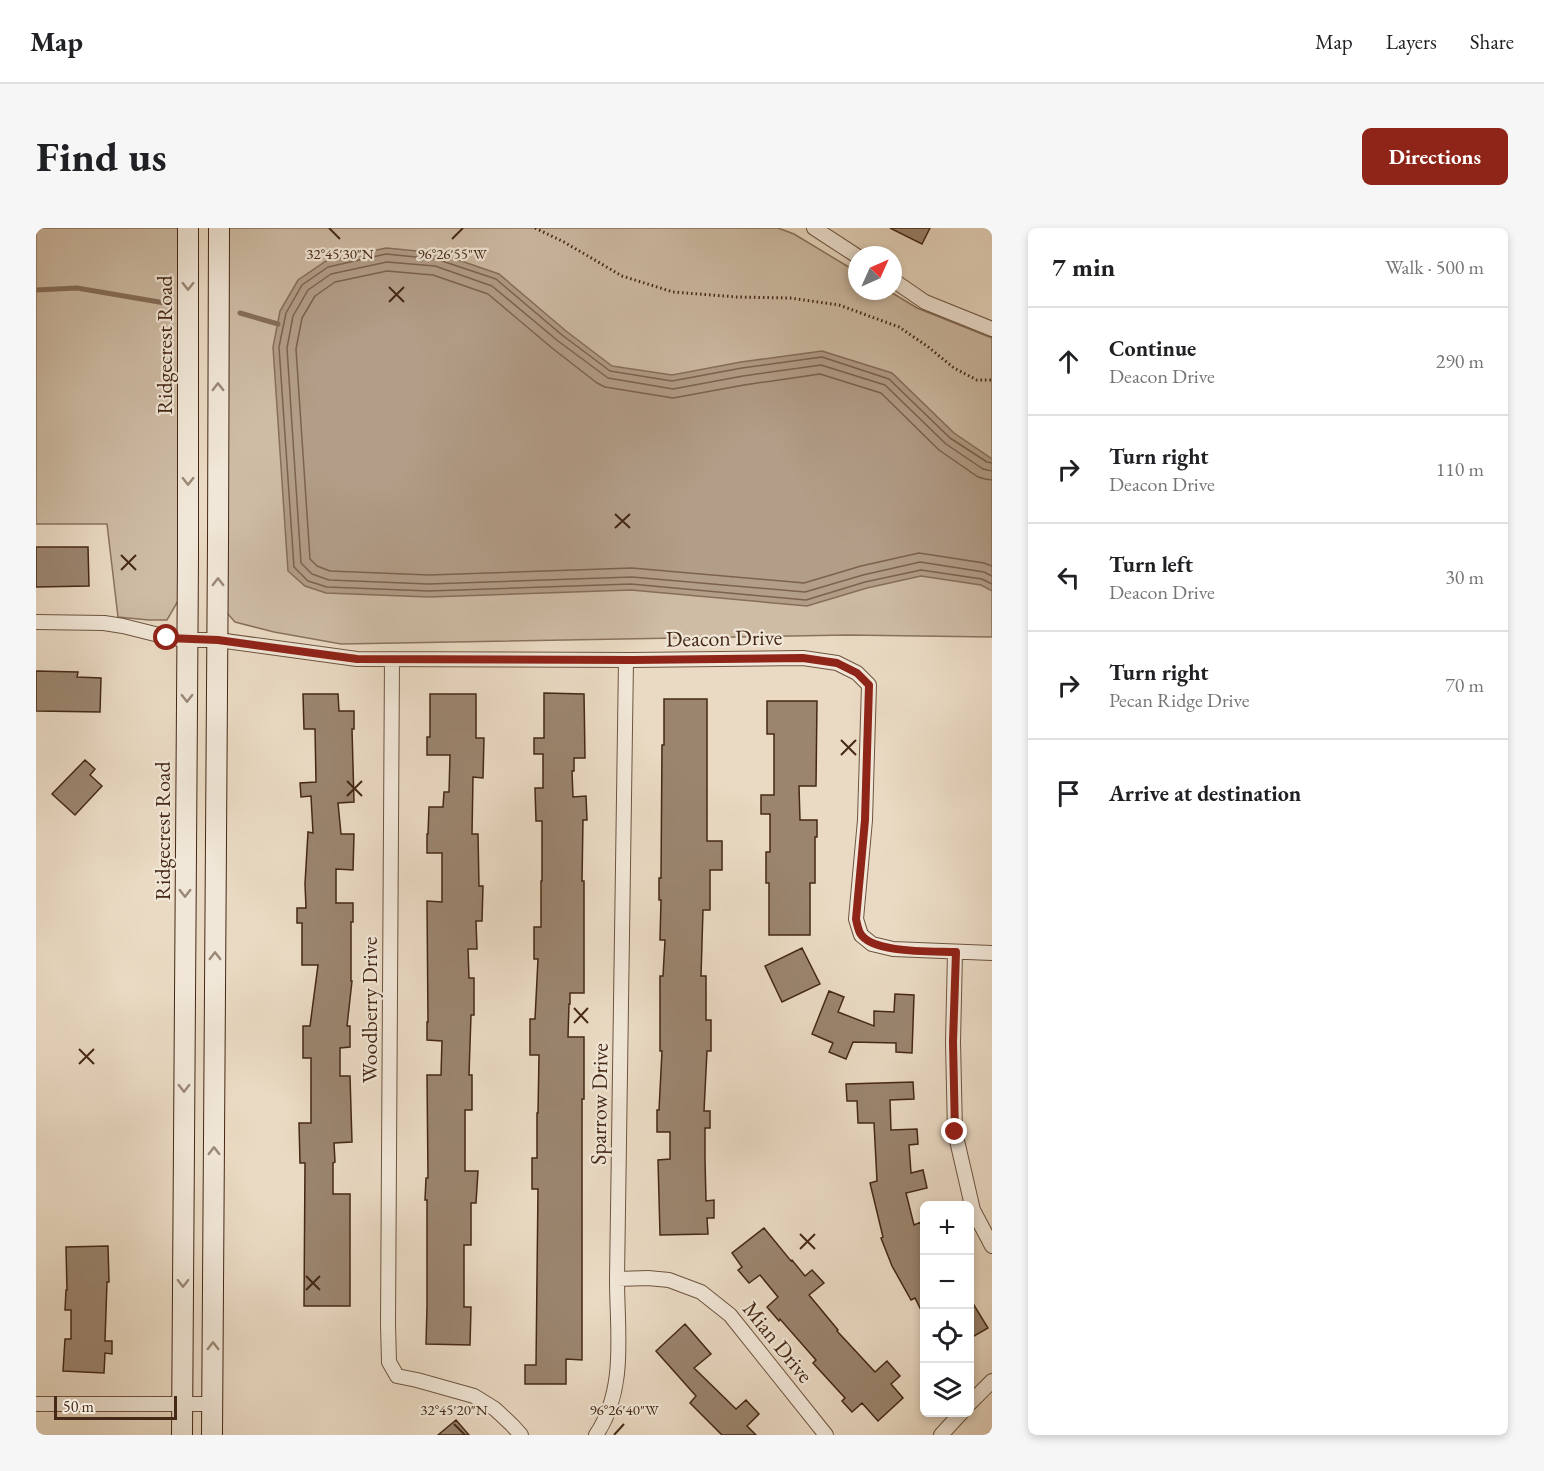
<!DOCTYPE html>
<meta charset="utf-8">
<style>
:root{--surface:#fff;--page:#f6f6f6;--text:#202124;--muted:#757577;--line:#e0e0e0;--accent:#8f2418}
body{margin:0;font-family:"EB Garamond",serif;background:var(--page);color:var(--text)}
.controls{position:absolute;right:18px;bottom:18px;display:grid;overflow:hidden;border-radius:9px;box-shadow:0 3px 9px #0003}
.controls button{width:54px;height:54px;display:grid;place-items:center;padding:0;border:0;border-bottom:2px solid var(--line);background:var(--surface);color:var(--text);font:30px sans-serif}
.compass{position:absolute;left:812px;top:18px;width:54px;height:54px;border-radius:50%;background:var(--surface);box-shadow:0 3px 9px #0003;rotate:45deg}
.scale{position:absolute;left:18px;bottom:15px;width:123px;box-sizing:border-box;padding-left:6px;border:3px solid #452815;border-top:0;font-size:16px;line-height:21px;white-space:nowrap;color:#452815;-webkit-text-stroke:4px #f1e7d8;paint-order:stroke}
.stop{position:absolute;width:18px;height:18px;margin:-14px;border:4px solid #8f2418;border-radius:50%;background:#fff}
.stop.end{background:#8f2418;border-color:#fff;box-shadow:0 2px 6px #0008}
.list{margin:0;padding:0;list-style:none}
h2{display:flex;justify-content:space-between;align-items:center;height:78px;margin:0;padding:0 24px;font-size:26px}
h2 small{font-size:20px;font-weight:400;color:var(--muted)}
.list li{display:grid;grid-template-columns:39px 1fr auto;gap:18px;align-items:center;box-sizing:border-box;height:108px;padding:0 24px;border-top:2px solid var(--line)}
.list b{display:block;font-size:22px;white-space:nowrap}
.list p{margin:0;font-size:20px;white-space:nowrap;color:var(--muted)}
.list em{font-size:20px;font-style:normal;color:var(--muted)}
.icon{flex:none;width:33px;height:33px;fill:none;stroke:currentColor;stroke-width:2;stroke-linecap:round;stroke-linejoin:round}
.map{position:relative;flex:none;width:956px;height:1207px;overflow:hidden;border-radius:9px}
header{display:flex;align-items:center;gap:36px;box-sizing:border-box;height:84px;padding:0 30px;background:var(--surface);border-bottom:2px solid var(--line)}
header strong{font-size:28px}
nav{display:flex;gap:33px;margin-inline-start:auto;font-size:21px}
.intro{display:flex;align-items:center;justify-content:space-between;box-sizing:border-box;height:144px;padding:0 36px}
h1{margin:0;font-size:42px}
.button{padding:15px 27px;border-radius:9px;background:var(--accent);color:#fff;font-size:21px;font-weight:700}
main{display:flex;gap:36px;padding:0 36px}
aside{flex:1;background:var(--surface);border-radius:9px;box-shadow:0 3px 9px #0003}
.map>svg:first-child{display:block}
</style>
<header>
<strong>Map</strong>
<nav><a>Map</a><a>Layers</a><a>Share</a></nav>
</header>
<div class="intro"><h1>Find us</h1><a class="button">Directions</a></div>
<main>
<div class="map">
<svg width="956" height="1207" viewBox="0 0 956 1207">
<rect width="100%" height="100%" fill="#eadac3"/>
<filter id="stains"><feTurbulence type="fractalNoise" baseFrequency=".00333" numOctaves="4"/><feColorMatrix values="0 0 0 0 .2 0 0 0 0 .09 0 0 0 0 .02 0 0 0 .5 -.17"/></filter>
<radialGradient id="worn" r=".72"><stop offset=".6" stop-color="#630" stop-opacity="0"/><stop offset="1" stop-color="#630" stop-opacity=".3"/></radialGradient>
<path fill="#cebca5" stroke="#8a725d" stroke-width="1.5" d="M 0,0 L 144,0 L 142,373 L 131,392 L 113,392 L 82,389 L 71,296 L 0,296 Z
M 191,0 L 742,0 L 758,6 L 821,44 L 821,63 L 853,63 L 881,80 L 956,110 L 956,409 L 812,407 L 305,416 L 238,404 L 199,394 L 191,385 Z"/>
<path fill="#b29d88" stroke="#866e5a" stroke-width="1.5" d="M 350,20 L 402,25 L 463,46 L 530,103 L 576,138 L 636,147 L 705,134 L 786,123 L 856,145 L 918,205 L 956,231 L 956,363 L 945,357 L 885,348 L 831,360 L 771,378 L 595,362 L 393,369 L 290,365 L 269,358 L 252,343 L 237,119 L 244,83 L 262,52 L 290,33 Z"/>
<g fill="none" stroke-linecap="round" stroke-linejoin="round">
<path stroke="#7c624e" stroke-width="1.5" d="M 956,235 L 951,234 L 914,210 L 853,151 L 786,129 L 706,140 L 636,153 L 574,143 L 526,107 L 460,51 L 400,31 L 350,26 L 292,39 L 266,57 L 250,85 L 243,119 L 258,339 L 272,353 L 291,359 L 393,363 L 595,356 L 770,372 L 829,354 L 885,342 L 946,351 L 956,356
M 956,243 L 947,241 L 910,216 L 849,157 L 785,137 L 707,148 L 637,161 L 572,150 L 522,113 L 456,58 L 399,38 L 351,34 L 295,46 L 272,62 L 257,88 L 251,120 L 265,335 L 276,346 L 293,352 L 393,356 L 596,349 L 769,364 L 827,347 L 884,334 L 948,344 L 956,348
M 956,252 L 949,251 L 942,249 L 903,222 L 845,165 L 784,146 L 708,157 L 637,170 L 569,159 L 561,155 L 516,120 L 452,66 L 397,47 L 351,43 L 299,54 L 279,68 L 266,90 L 260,121 L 274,331 L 281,338 L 294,343 L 393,347 L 596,340 L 768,355 L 825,338 L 883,325 L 948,335 L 956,338"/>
<path stroke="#866e5a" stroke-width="5" d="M 0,62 L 41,60 L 129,75
M 204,85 L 242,96"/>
</g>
<path fill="#9b856f" stroke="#452815" stroke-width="1.5" d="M 854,0 L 894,0 L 886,16 Z
M 0,319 L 52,319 L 53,358 L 0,359 Z
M 0,443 L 42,444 L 41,449 L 65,450 L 64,484 L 0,483 Z
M 508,465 L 548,466 L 549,530 L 538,530 L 538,543 L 536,543 L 537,569 L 550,568 L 551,592 L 547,592 L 546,653 L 548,653 L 548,765 L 534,765 L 534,776 L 533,776 L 532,809 L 548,809 L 548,871 L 546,871 L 546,1132 L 530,1131 L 530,1156 L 489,1156 L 489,1137 L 500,1137 L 502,961 L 496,961 L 496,930 L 501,930 L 501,885 L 502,885 L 503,827 L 494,827 L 494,791 L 499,791 L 502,731 L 498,731 L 498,699 L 505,699 L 505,653 L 506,653 L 506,593 L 500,593 L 499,560 L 507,560 L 507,526 L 498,526 L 498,510 L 508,510 Z
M 267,466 L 302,466 L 303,483 L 318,483 L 318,501 L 316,501 L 318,574 L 302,575 L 305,606 L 318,606 L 317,642 L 300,641 L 300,675 L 317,675 L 317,694 L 315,694 L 315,753 L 316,753 L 311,798 L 314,798 L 314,819 L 304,820 L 304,848 L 314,848 L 316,914 L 298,915 L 299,934 L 297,935 L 297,966 L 314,966 L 314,1078 L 268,1078 L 269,935 L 264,935 L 263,895 L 275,895 L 275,830 L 267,830 L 267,798 L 274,798 L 282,737 L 266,737 L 266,695 L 261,695 L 261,680 L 270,680 L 269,656 L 272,604 L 277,605 L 275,568 L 265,569 L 264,555 L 280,554 L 279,501 L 268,501 Z
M 394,466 L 440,466 L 440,510 L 448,510 L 447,550 L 437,549 L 436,606 L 442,606 L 443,658 L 447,658 L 446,693 L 440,693 L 441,721 L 432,721 L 433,750 L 438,750 L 438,787 L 435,787 L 433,847 L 436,847 L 436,882 L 429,882 L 429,943 L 442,943 L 440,975 L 435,975 L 435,1017 L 428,1017 L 428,1079 L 435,1079 L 434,1117 L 390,1116 L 391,1079 L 391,972 L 389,972 L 390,950 L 392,950 L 391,847 L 405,847 L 406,813 L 391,812 L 391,794 L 392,794 L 391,673 L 406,674 L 406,625 L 391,625 L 391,606 L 392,606 L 393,579 L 407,579 L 408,564 L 413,564 L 414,527 L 391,527 L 391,509 L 394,509 Z
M 628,471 L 671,471 L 671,613 L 686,613 L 686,642 L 674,642 L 674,682 L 667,682 L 665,748 L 670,748 L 670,792 L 675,792 L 675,823 L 671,823 L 668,883 L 674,883 L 674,900 L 669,900 L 669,931 L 670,973 L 678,972 L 678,990 L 671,990 L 672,1006 L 624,1007 L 622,932 L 634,931 L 634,904 L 621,904 L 621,882 L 623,882 L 626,823 L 624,823 L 624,748 L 627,748 L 629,712 L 624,712 L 625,672 L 623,672 L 623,650 L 625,650 L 626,517 L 628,517 Z
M 731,473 L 781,473 L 780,558 L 763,558 L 764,592 L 781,592 L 781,609 L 779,609 L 779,655 L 774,655 L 774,707 L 733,707 L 733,655 L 730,655 L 730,624 L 734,624 L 734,586 L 725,586 L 725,567 L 738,567 L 738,506 L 731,506 Z
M 49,532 L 59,541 L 54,547 L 66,558 L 39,587 L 16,566 Z
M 766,720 L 784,756 L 746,774 L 729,738 Z
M 793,763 L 808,769 L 802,784 L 838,798 L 838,783 L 858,784 L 859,766 L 878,767 L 876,825 L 860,824 L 860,815 L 817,814 L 810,831 L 793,824 L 797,815 L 776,806 Z
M 877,854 L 878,871 L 854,872 L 855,902 L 881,901 L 882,916 L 873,917 L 875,945 L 887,942 L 891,960 L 870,965 L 878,997 L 885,994 L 888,1003 L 888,1088 L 879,1070 L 875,1072 L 856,1038 L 845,1010 L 847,1009 L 834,955 L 841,953 L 838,895 L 822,895 L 821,873 L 811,873 L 810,856 Z
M 728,1000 L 755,1033 L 756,1032 L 769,1048 L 776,1042 L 788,1055 L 773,1067 L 802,1102 L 801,1103 L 839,1144 L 851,1133 L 864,1148 L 855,1156 L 867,1170 L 842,1193 L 826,1175 L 816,1184 L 806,1173 L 809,1170 L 777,1135 L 780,1132 L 744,1091 L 743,1093 L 731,1079 L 742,1069 L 724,1047 L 713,1055 L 702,1042 L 706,1039 L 696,1025 Z
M 72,1018 L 73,1054 L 71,1054 L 69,1113 L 76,1113 L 76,1126 L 69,1125 L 68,1145 L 27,1143 L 29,1111 L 35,1111 L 35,1082 L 29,1082 L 30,1062 L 31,1062 L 30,1019 Z
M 933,1069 L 952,1100 L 933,1111 Z
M 649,1096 L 675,1126 L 658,1140 L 700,1181 L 710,1172 L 723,1186 L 711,1198 L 720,1207 L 686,1207 L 654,1175 L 660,1168 L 620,1123 Z
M 420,1192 L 433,1207 L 402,1207 Z"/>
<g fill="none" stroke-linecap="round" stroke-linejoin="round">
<defs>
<path id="minor" d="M 778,0 L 821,28
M 857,52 L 889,74 L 956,101
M 0,394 L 68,395 L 87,398 L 131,409 L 151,412 L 182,412 L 321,431 L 596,432 L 767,430 L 801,435 L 821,445 L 833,457 L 829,592 L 820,691 L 825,707 L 836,716 L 857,721 L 956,725
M 356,431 L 352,1096 L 353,1134 L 361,1148 L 381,1152 L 438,1168 L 459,1181 L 476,1197 L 485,1207
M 919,724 L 917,814 L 919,904 L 937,982 L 956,1018
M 581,1051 L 612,1050 L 633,1052 L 665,1064 L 694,1087 L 790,1207
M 0,1176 L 176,1176
M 933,1176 L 956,1153
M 560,1207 C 591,1161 581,1104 581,1051 L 590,432
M 905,1207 L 926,1184"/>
<path id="secondary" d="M 146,1207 L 152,330 L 152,0
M 176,1207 L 182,314 L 183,0"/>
</defs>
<use href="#minor" stroke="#6e5440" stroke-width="16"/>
<use href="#secondary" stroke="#452815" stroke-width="22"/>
<path stroke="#452815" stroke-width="3" stroke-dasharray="1.5 3" stroke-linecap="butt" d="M 499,0 L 528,14 L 586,48 L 637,64 L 701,69 L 754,70 L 803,77 L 863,99 L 891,118 L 918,140 L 941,152 L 956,152"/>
<use href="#minor" stroke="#f1e7d8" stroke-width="14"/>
<use href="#secondary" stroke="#f1e7d8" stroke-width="20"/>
</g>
<defs><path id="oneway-chevron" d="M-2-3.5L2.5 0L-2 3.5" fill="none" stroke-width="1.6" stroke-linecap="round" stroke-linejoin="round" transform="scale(1.5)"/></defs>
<g stroke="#9b8876">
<use href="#oneway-chevron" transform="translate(152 58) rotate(90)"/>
<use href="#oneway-chevron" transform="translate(182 159) rotate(-90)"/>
<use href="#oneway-chevron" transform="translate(152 253) rotate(90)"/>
<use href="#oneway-chevron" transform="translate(182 354) rotate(-90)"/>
<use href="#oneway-chevron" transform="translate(151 470) rotate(90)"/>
<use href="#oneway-chevron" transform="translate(149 665) rotate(90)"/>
<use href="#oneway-chevron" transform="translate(179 728) rotate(-90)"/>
<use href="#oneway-chevron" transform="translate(148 860) rotate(90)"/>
<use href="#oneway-chevron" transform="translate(178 923) rotate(-90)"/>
<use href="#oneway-chevron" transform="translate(147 1055) rotate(90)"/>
<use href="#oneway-chevron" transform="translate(177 1118) rotate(-90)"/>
</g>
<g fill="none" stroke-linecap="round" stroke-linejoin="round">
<path stroke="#8f2418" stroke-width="8" d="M 131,410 L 182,412 L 321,431 L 596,432 L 767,430 L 801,435 L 821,445 L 833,457 L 829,592 L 820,691 C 821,696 822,701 824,705 C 836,726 897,723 920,724 L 917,814 L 919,904"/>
</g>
<path fill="none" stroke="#452815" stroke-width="2" d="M 293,0 L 304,11M 416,11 L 427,0M 353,59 L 368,74M 353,74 L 368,59M 579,286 L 594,300M 579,300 L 594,286M 85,327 L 100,342M 85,342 L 100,327M 805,512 L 820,527M 805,527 L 820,512M 311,553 L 326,568M 311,568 L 326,553M 538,780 L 552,795M 538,795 L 552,780M 43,821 L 58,836M 43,836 L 58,821M 764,1006 L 779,1021M 764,1021 L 779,1006M 270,1048 L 284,1062M 270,1062 L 284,1048M 418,1196 L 429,1207M 578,1207 L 588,1196"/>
<g text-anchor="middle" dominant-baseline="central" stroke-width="4.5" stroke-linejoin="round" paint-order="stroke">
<g font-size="22" fill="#452815" stroke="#f1e7d8">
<text transform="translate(128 117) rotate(-90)">Ridgecrest Road</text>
<text transform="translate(688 410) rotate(-1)">Deacon Drive</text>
<text transform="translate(126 603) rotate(-90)">Ridgecrest Road</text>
<text transform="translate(333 782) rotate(-90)">Woodberry Drive</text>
<text transform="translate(563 876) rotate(-89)">Sparrow Drive</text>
<text transform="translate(742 1114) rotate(51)">Mian Drive</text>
</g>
</g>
<g font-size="15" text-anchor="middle" fill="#452815" stroke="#f1e7d8" stroke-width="4.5" stroke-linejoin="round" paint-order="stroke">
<text x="304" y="31">32°45'30"N</text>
<text x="416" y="31">96°26'55"W</text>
<text x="588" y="1187">96°26'40"W</text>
<text x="418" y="1187">32°45'20"N</text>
</g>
<rect width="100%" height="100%" filter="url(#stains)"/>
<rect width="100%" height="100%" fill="url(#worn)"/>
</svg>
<div class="controls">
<button>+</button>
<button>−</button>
<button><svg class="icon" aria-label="locate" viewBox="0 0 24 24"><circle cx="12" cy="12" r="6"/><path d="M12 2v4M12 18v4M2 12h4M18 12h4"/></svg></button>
<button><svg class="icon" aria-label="layers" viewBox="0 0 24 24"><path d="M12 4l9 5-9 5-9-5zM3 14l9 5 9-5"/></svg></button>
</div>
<svg class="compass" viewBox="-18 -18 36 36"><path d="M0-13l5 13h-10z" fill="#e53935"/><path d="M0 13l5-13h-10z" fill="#757577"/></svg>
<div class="scale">50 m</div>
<div class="stop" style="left:131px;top:410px"></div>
<div class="stop end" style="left:919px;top:904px"></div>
</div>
<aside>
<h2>7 min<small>Walk · 500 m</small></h2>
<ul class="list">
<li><svg class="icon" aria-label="ahead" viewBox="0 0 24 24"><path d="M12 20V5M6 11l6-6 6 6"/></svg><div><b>Continue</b><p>Deacon Drive</p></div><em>290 m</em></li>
<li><svg class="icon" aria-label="right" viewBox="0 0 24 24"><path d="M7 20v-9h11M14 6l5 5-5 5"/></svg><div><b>Turn right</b><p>Deacon Drive</p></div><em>110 m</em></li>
<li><svg class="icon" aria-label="left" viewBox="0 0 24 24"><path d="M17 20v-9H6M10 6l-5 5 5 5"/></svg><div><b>Turn left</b><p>Deacon Drive</p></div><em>30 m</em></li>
<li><svg class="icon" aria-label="right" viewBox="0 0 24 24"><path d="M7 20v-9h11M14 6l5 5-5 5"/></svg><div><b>Turn right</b><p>Pecan Ridge Drive</p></div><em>70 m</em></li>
<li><svg class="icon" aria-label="arrive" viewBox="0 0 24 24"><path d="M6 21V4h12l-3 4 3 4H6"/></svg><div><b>Arrive at destination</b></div></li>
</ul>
</aside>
</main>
